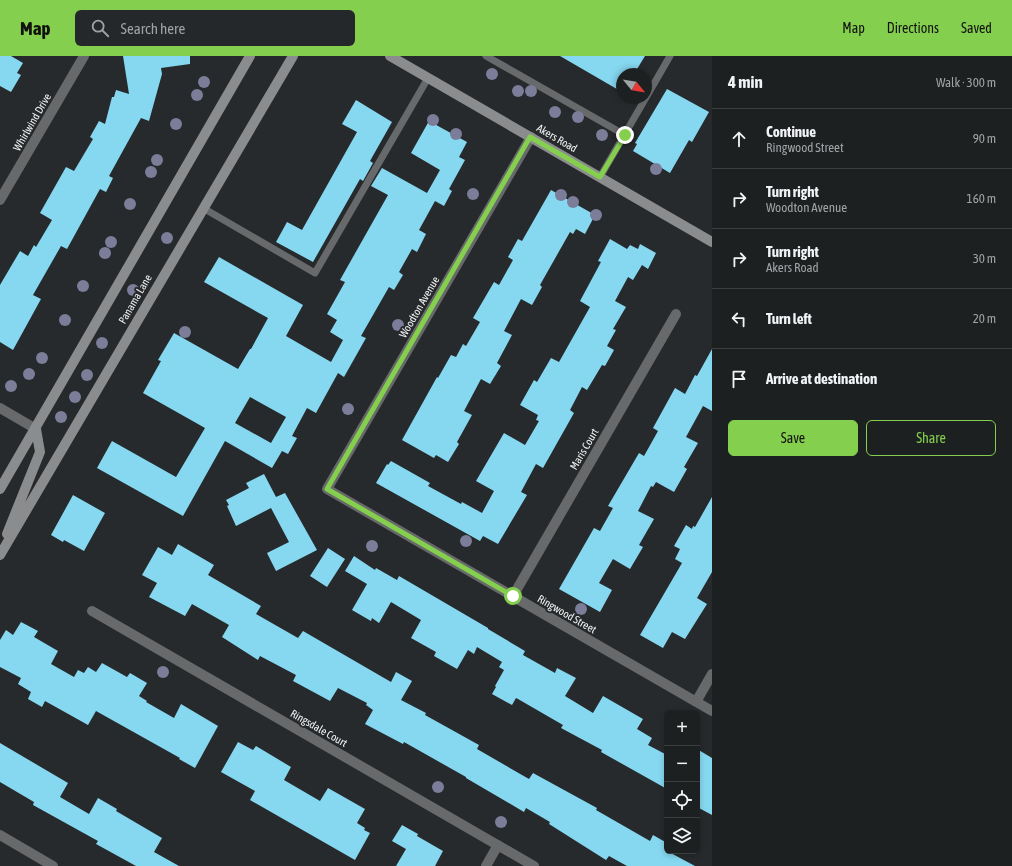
<!DOCTYPE html>
<meta charset="utf-8">
<style>
:root{--surface:#1d2021;--page:#25282a;--text:#f1f3f6;--muted:#a0a3a5;--line:#3b3e3f;--accent:#84cf4d}
body{margin:0;font-family:"Asap Condensed",sans-serif;background:var(--page);color:var(--text)}
.controls{position:absolute;right:12px;bottom:12px;display:grid;overflow:hidden;border-radius:6px;box-shadow:0 2px 6px #0003}
.controls button{width:36px;height:36px;display:grid;place-items:center;padding:0;border:0;border-bottom:1px solid var(--line);background:var(--surface);color:var(--text);font:20px sans-serif}
.compass{position:absolute;left:616px;top:12px;width:36px;height:36px;border-radius:50%;background:var(--surface);box-shadow:0 2px 6px #0003;rotate:120deg}
.stop{position:absolute;width:12px;height:12px;margin:-9px;border:3px solid #84cf4d;border-radius:50%;background:#fff}
.stop.end{background:#84cf4d;border-color:#fff;box-shadow:0 1px 4px #0008}
.list{margin:0;padding:0;list-style:none}
h2{display:flex;justify-content:space-between;align-items:center;height:52px;margin:0;padding:0 16px;font-size:17px}
h2 small{font-size:13px;font-weight:400;color:var(--muted)}
.list li{display:grid;grid-template-columns:26px 1fr auto;gap:12px;align-items:center;box-sizing:border-box;height:60px;padding:0 16px;border-top:1px solid var(--line)}
.list b{display:block;font-size:15px;white-space:nowrap}
.list p{margin:0;font-size:13px;white-space:nowrap;color:var(--muted)}
.list em{font-size:13px;font-style:normal;color:var(--muted)}
.actions{display:flex;gap:8px;padding:12px 16px}
.actions a{flex:1;padding:9px 0;border:1px solid var(--accent);border-radius:6px;text-align:center;font-size:14px;color:var(--accent)}
.actions .main{background:var(--accent);color:#111}
.icon{flex:none;width:22px;height:22px;fill:none;stroke:currentColor;stroke-width:2;stroke-linecap:round;stroke-linejoin:round}
.map{position:relative;flex:none;width:712px;height:810px;overflow:hidden}
header{display:flex;align-items:center;gap:24px;box-sizing:border-box;height:56px;padding:0 20px;background:var(--accent);color:#111}
header strong{font-size:19px}
nav{display:flex;gap:22px;margin-inline-start:auto;font-size:14px}
.search{width:280px;height:36px;background:var(--page);display:flex;align-items:center;gap:10px;box-sizing:border-box;padding:0 14px;border-radius:6px;color:var(--muted);font-size:15px}
main{display:flex}
aside{flex:1;background:var(--surface)}
.map>svg:first-child{display:block}
</style>
<header>
<strong>Map</strong>
<div class="search"><svg class="icon" aria-label="search" viewBox="0 0 24 24"><circle cx="10" cy="10" r="6"/><path d="M15 15l6 6"/></svg>Search here</div>
<nav><a>Map</a><a>Directions</a><a>Saved</a></nav>
</header>
<main>
<div class="map">
<svg width="712" height="810" viewBox="0 0 712 810">
<rect width="100%" height="100%" fill="#272a2c"/>
<path fill="#86d8f1" fill-rule="evenodd" d="M 0,0 L 11,0 L 23,7 L 17,17 L 21,19 L 11,36 L 0,30 Z
M 123,0 L 190,0 L 190,8 L 161,12 L 162,18 L 149,65 L 141,62 L 109,120 L 113,122 L 106,136 L 100,133 L 67,193 L 61,190 L 33,239 L 41,243 L 13,294 L 0,286 L 0,229 L 20,195 L 28,200 L 34,189 L 36,191 L 52,164 L 40,157 L 66,111 L 74,115 L 93,83 L 90,81 L 99,65 L 105,68 L 112,41 L 114,41 L 116,34 L 129,38 Z
M 560,0 L 645,0 L 634,18 L 622,18 L 622,36 Z
M 667,33 L 709,56 L 692,86 L 689,84 L 670,117 L 633,95 L 637,88 L 635,87 Z
M 356,44 L 392,66 L 370,105 L 373,107 L 363,125 L 360,123 L 313,206 L 276,186 L 287,166 L 302,174 L 357,76 L 342,68 Z
M 429,65 L 467,86 L 459,101 L 465,104 L 449,133 L 452,135 L 444,150 L 435,145 L 419,174 L 426,178 L 417,196 L 412,193 L 399,216 L 403,219 L 394,234 L 389,231 L 361,280 L 366,282 L 344,321 L 338,317 L 316,357 L 307,352 L 292,380 L 297,382 L 288,398 L 282,395 L 272,412 L 225,385 L 183,460 L 97,412 L 112,385 L 176,421 L 205,372 L 143,337 L 161,305 L 158,304 L 174,277 L 238,313 L 250,293 L 251,293 L 268,262 L 204,226 L 219,201 L 303,249 L 286,280 L 331,306 L 343,284 L 330,276 L 337,264 L 327,258 L 345,226 L 340,224 L 388,139 L 371,130 L 382,112 L 427,137 L 440,114 L 411,97 ZM 250,341 L 286,361 L 271,387 L 235,367 Z
M 551,134 L 595,159 L 585,178 L 576,173 L 573,178 L 570,176 L 540,229 L 542,231 L 532,249 L 521,243 L 504,275 L 512,279 L 497,307 L 501,310 L 490,328 L 481,323 L 464,355 L 472,359 L 457,386 L 459,388 L 448,406 L 436,399 L 434,402 L 402,384 L 437,321 L 438,322 L 451,299 L 456,301 L 463,288 L 466,290 L 480,266 L 473,262 L 494,226 L 499,229 L 513,204 L 508,201 L 518,183 L 522,185 Z
M 610,183 L 627,193 L 630,189 L 638,193 L 640,188 L 656,197 L 648,213 L 642,209 L 633,224 L 628,221 L 615,245 L 626,251 L 613,273 L 616,274 L 607,290 L 614,294 L 605,310 L 602,309 L 587,334 L 582,331 L 570,354 L 574,357 L 543,412 L 536,408 L 521,436 L 527,439 L 498,488 L 483,480 L 480,485 L 376,427 L 387,408 L 388,409 L 391,405 L 430,427 L 428,430 L 461,448 L 462,446 L 482,457 L 494,435 L 476,425 L 504,377 L 525,389 L 539,365 L 536,364 L 538,359 L 520,349 L 534,324 L 537,326 L 551,302 L 559,306 L 590,251 L 580,245 L 601,206 L 598,205 Z
M 712,293 L 712,355 L 703,350 L 686,381 L 698,387 L 684,411 L 687,413 L 674,436 L 656,426 L 653,431 L 651,430 L 638,455 L 654,463 L 639,489 L 643,491 L 630,513 L 613,503 L 599,527 L 612,534 L 600,556 L 559,533 L 594,472 L 600,475 L 613,452 L 608,450 L 639,397 L 644,400 L 658,375 L 653,372 L 675,332 L 685,338 L 695,319 L 697,320 Z
M 264,418 L 276,441 L 285,437 L 317,494 L 276,515 L 267,497 L 289,486 L 271,452 L 236,470 L 227,450 L 229,449 L 226,444 L 249,432 L 246,427 Z
M 73,439 L 105,457 L 84,495 L 64,484 L 63,486 L 51,479 Z
M 712,441 L 712,516 L 697,542 L 707,548 L 685,583 L 672,576 L 663,592 L 640,579 L 682,507 L 675,503 L 680,493 L 674,490 L 686,469 L 692,473 L 693,470 L 695,471 Z
M 178,488 L 214,509 L 208,519 L 261,550 L 256,558 L 298,582 L 303,575 L 391,626 L 396,616 L 412,625 L 401,644 L 426,657 L 425,659 L 479,689 L 477,693 L 529,723 L 533,717 L 597,752 L 596,754 L 650,785 L 653,779 L 667,787 L 667,795 L 695,810 L 627,810 L 609,800 L 606,804 L 549,768 L 550,766 L 526,752 L 524,756 L 466,722 L 466,721 L 404,686 L 403,688 L 365,668 L 373,654 L 366,649 L 367,647 L 338,632 L 330,645 L 293,625 L 296,619 L 260,600 L 258,604 L 222,581 L 229,569 L 192,548 L 185,560 L 149,541 L 157,527 L 142,519 L 158,491 L 172,499 Z
M 328,492 L 345,503 L 327,531 L 310,520 Z
M 354,500 L 375,514 L 376,512 L 397,524 L 399,520 L 488,572 L 488,573 L 525,595 L 523,599 L 555,617 L 557,612 L 576,622 L 565,640 L 593,657 L 603,640 L 643,663 L 637,673 L 652,682 L 648,689 L 667,699 L 667,733 L 601,696 L 602,694 L 561,672 L 563,669 L 518,643 L 516,642 L 512,649 L 492,638 L 496,631 L 495,630 L 504,614 L 499,611 L 502,606 L 477,591 L 474,598 L 468,594 L 457,613 L 434,600 L 436,596 L 411,582 L 421,564 L 391,546 L 379,567 L 372,562 L 371,565 L 352,554 L 367,528 L 345,515 Z
M 21,566 L 38,575 L 34,581 L 58,595 L 51,608 L 74,621 L 78,614 L 84,617 L 88,611 L 96,616 L 102,607 L 127,621 L 130,617 L 147,627 L 139,640 L 147,645 L 146,646 L 174,662 L 181,648 L 218,670 L 195,712 L 179,703 L 180,702 L 96,655 L 88,669 L 45,645 L 42,651 L 28,643 L 31,636 L 18,628 L 21,622 L 0,611 L 0,584 L 6,574 L 13,579 Z
M 238,686 L 253,694 L 256,690 L 291,711 L 284,724 L 320,745 L 328,732 L 365,753 L 357,767 L 365,772 L 364,774 L 370,777 L 355,804 L 250,744 L 255,735 L 221,716 Z
M 0,687 L 68,727 L 60,741 L 89,758 L 98,742 L 117,753 L 116,755 L 162,782 L 154,796 L 179,810 L 136,810 L 96,788 L 98,785 L 33,749 L 34,746 L 0,726 Z
M 697,693 L 712,702 L 712,759 L 697,751 Z
M 402,769 L 418,778 L 417,780 L 443,795 L 435,810 L 396,810 L 406,793 L 392,785 Z"/>
<g fill="none" stroke-linecap="round" stroke-linejoin="round">
<path stroke="#68696a" stroke-width="7" d="M 486,0 L 625,79
M 600,121 L 670,0
M 203,152 L 315,217 L 428,22"/>
<path stroke="#68696a" stroke-width="10" d="M 531,81 L 327,433 L 712,655
M 0,144 L 84,0
M 0,352 L 36,373
M 513,540 L 676,258
M 92,555 L 534,810
M 696,646 L 712,618
M 0,779 L 53,810
M 486,810 L 498,789"/>
<path stroke="#8b8c8e" stroke-width="10" d="M 390,0 L 712,186
M 0,433 L 250,0
M 7,478 L 40,396 L 36,373
M 0,499 L 293,0"/>
</g>
<g fill="#7b7d99">
<circle cx="492" cy="18" r="6"/>
<circle cx="204" cy="26" r="6"/>
<circle cx="518" cy="35" r="6"/>
<circle cx="531" cy="35" r="6"/>
<circle cx="197" cy="39" r="6"/>
<circle cx="555" cy="56" r="6"/>
<circle cx="578" cy="61" r="6"/>
<circle cx="433" cy="64" r="6"/>
<circle cx="176" cy="68" r="6"/>
<circle cx="456" cy="78" r="6"/>
<circle cx="602" cy="79" r="6"/>
<circle cx="157" cy="104" r="6"/>
<circle cx="656" cy="113" r="6"/>
<circle cx="151" cy="116" r="6"/>
<circle cx="473" cy="138" r="6"/>
<circle cx="561" cy="139" r="6"/>
<circle cx="573" cy="146" r="6"/>
<circle cx="130" cy="148" r="6"/>
<circle cx="596" cy="159" r="6"/>
<circle cx="167" cy="182" r="6"/>
<circle cx="111" cy="186" r="6"/>
<circle cx="105" cy="197" r="6"/>
<circle cx="83" cy="230" r="6"/>
<circle cx="133" cy="234" r="6"/>
<circle cx="65" cy="264" r="6"/>
<circle cx="398" cy="269" r="6"/>
<circle cx="185" cy="276" r="6"/>
<circle cx="102" cy="287" r="6"/>
<circle cx="42" cy="302" r="6"/>
<circle cx="29" cy="318" r="6"/>
<circle cx="87" cy="319" r="6"/>
<circle cx="11" cy="330" r="6"/>
<circle cx="75" cy="341" r="6"/>
<circle cx="348" cy="353" r="6"/>
<circle cx="61" cy="361" r="6"/>
<circle cx="466" cy="485" r="6"/>
<circle cx="372" cy="490" r="6"/>
<circle cx="581" cy="553" r="6"/>
<circle cx="163" cy="616" r="6"/>
<circle cx="438" cy="731" r="6"/>
<circle cx="501" cy="766" r="6"/>
</g>
<g fill="none" stroke-linecap="round" stroke-linejoin="round">
<path stroke="#84cf4d" stroke-width="5" d="M 513,540 L 327,433 L 530,81 L 600,121 L 625,79"/>
</g>
<g text-anchor="middle" dominant-baseline="central" stroke-width="4" stroke-linejoin="round" paint-order="stroke">
<g font-size="11" fill="#f1f3f4" stroke="#272a2c">
<text transform="translate(32 66) rotate(-60)">Whirlwind Drive</text>
<text transform="translate(557 82) rotate(30)">Akers Road</text>
<text transform="translate(135 243) rotate(-60)">Panama Lane</text>
<text transform="translate(419 251) rotate(-60)">Woodton Avenue</text>
<text transform="translate(584 393) rotate(-60)">Maris Court</text>
<text transform="translate(567 558) rotate(30)">Ringwood Street</text>
<text transform="translate(319 672) rotate(30)">Ringsdale Court</text>
</g>
</g>
</svg>
<div class="controls">
<button>+</button>
<button>−</button>
<button><svg class="icon" aria-label="locate" viewBox="0 0 24 24"><circle cx="12" cy="12" r="6"/><path d="M12 2v4M12 18v4M2 12h4M18 12h4"/></svg></button>
<button><svg class="icon" aria-label="layers" viewBox="0 0 24 24"><path d="M12 4l9 5-9 5-9-5zM3 14l9 5 9-5"/></svg></button>
</div>
<svg class="compass" viewBox="-18 -18 36 36"><path d="M0-13l5 13h-10z" fill="#e53935"/><path d="M0 13l5-13h-10z" fill="#a0a3a5"/></svg>
<div class="stop" style="left:513px;top:540px"></div>
<div class="stop end" style="left:625px;top:79px"></div>
</div>
<aside>
<h2>4 min<small>Walk · 300 m</small></h2>
<ul class="list">
<li><svg class="icon" aria-label="ahead" viewBox="0 0 24 24"><path d="M12 20V5M6 11l6-6 6 6"/></svg><div><b>Continue</b><p>Ringwood Street</p></div><em>90 m</em></li>
<li><svg class="icon" aria-label="right" viewBox="0 0 24 24"><path d="M7 20v-9h11M14 6l5 5-5 5"/></svg><div><b>Turn right</b><p>Woodton Avenue</p></div><em>160 m</em></li>
<li><svg class="icon" aria-label="right" viewBox="0 0 24 24"><path d="M7 20v-9h11M14 6l5 5-5 5"/></svg><div><b>Turn right</b><p>Akers Road</p></div><em>30 m</em></li>
<li><svg class="icon" aria-label="left" viewBox="0 0 24 24"><path d="M17 20v-9H6M10 6l-5 5 5 5"/></svg><div><b>Turn left</b></div><em>20 m</em></li>
<li><svg class="icon" aria-label="arrive" viewBox="0 0 24 24"><path d="M6 21V4h12l-3 4 3 4H6"/></svg><div><b>Arrive at destination</b></div></li>
</ul>
<div class="actions"><a class="main">Save</a><a>Share</a></div>
</aside>
</main>
